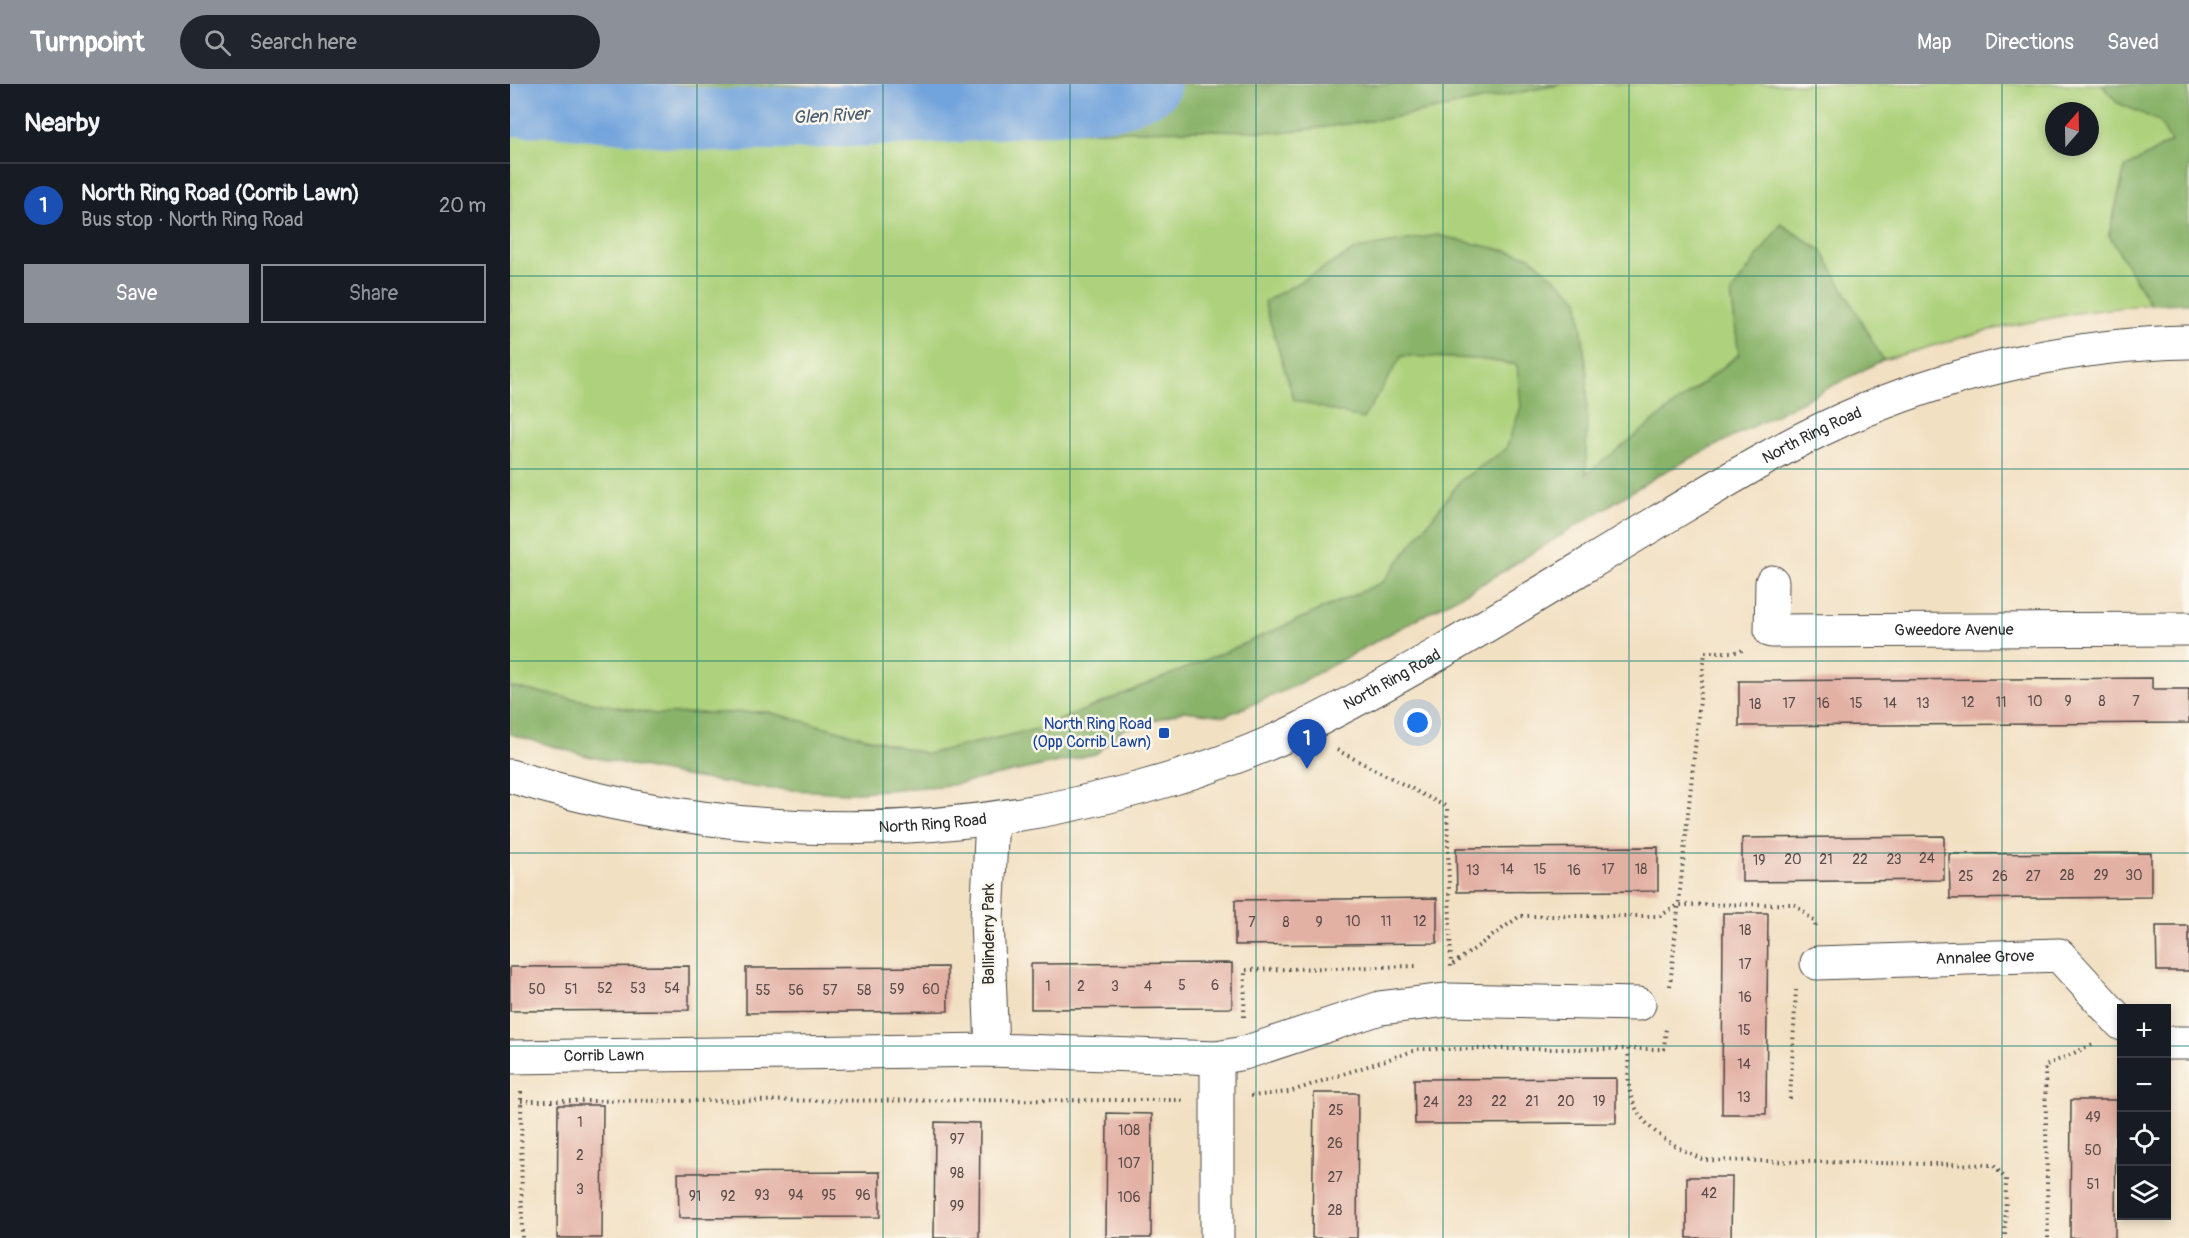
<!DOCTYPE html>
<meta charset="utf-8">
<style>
:root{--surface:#171b24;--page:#20242c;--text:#f1f3f6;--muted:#9ea1a6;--line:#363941;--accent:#8c9099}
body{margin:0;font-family:Pangolin,sans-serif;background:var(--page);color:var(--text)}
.controls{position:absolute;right:18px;bottom:18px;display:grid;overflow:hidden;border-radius:0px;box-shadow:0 3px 9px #0003}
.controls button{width:54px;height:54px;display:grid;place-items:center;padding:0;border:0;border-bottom:2px solid var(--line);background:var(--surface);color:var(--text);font:30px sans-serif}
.compass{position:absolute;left:1535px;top:18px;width:54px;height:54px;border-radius:50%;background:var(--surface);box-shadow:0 3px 9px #0003;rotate:20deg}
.you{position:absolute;left:908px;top:639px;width:21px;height:21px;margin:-15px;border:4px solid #fff;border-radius:50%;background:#1a73e8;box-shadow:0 0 0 9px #1a73e833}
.badge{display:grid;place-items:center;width:39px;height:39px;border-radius:50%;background:var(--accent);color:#fff;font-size:20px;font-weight:700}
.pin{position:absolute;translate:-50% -50px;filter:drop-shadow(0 2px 3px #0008)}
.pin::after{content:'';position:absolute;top:32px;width:21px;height:18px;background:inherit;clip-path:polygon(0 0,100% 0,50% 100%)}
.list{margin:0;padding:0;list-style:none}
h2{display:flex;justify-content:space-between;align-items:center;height:78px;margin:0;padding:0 24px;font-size:26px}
h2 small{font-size:20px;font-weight:400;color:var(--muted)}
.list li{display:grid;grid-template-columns:39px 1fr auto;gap:18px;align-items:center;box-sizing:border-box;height:84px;padding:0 24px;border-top:2px solid var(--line)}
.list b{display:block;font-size:22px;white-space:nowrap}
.list p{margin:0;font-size:20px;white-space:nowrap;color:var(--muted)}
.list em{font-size:20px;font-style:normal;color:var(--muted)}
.actions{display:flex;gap:12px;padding:18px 24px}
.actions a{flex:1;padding:14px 0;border:2px solid var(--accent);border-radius:0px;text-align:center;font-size:21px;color:var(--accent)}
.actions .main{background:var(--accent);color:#fff}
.icon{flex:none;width:33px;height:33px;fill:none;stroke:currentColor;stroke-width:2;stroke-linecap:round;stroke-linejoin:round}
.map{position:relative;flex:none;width:1679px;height:1154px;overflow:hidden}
header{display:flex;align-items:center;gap:36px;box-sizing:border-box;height:84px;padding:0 30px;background:var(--accent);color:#fff}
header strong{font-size:28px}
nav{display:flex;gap:33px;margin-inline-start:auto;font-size:21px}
.search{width:420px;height:54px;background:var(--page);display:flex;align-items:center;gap:15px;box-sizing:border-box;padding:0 21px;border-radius:33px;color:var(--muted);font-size:22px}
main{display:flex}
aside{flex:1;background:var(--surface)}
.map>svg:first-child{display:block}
</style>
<header>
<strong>Turnpoint</strong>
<div class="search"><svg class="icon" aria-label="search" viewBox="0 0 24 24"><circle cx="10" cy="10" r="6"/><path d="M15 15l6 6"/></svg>Search here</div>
<nav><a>Map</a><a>Directions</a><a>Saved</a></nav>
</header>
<main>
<aside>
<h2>Nearby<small></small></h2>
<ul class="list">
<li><span class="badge" style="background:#1a4fb4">1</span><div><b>North Ring Road (Corrib Lawn)</b><p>Bus stop · North Ring Road</p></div><em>20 m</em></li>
</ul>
<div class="actions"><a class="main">Save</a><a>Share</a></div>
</aside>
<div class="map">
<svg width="1679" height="1154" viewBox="0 0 1679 1154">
<rect width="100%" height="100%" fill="#fbf7ec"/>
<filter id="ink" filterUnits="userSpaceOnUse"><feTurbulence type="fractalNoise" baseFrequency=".0167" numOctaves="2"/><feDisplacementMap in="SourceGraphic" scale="12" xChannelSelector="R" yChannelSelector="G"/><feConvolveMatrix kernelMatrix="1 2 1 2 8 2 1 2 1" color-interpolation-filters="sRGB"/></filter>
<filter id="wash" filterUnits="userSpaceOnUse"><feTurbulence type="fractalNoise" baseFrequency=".008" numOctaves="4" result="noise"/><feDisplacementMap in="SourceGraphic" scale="24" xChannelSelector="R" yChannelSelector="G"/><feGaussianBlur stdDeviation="1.35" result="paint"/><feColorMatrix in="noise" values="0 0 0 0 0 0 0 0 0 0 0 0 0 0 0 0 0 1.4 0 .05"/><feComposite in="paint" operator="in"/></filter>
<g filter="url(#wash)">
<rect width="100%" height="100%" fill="#f2e0c3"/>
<path fill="#add17b" stroke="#6c7e53" stroke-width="1.5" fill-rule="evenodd" d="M 1052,0 L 1592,0 L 1606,18 L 1650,37 L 1661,58 L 1615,84 L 1599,151 L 1640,220 L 1566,229 L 1475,247 L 1373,276 L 1347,234 L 1221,209 L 1229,270 L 1076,391 L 1077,291 L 1068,214 L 892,272 L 968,275 L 1008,281 L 1011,323 L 996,365 L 951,397 L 873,498 L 727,563 L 531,644 L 417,670 L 258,628 L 145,630 L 0,603 L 0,3 L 20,7 L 777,48 L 881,34 ZM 1544,27 L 1580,27 L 1580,63 L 1544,63 Z"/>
<path fill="#8ab36b" stroke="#5a6f4b" stroke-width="1.5" d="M 0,0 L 266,0 L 313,3 L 353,0 L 1052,0 L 881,34 L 777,48 L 704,46 L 197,52 L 93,40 L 20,7 L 0,3 Z
M 1592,0 L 1679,0 L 1679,219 L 1640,220 L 1599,151 L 1615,84 L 1661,58 L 1649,37 L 1606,18 Z
M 1271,140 L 1312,167 L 1373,276 L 1152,389 L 977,497 L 780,604 L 715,632 L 674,627 L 612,646 L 586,670 L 442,701 L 336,709 L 250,704 L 180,693 L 77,672 L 0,650 L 0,603 L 145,630 L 258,628 L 417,670 L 531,644 L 727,563 L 873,498 L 951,396 L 996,365 L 1011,323 L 1007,281 L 968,275 L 892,272 L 853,335 L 784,316 L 754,218 L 847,165 L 927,151 L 1019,172 L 1068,214 L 1077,291 L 1076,390 L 1229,271 L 1221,209 Z"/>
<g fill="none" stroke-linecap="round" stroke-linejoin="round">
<path stroke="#71a3dc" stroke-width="63" d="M 0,21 L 43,21 L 213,37 L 446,27 L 607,13 L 639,0"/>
</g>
<g id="blocks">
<path fill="#e3b0a4" d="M 1642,594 L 1642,605 L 1679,605 L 1679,639 L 1229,642 L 1229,597 Z
M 1434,752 L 1434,796 L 1232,798 L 1232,754 Z
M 1148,763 L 1148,807 L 947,808 L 946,764 Z
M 1641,769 L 1641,813 L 1440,815 L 1439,770 Z
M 927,814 L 927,859 L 725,861 L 725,816 Z
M 1213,829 L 1258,829 L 1256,1030 L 1212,1030 Z
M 1646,842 L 1679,842 L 1679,887 L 1647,887 Z
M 722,879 L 722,924 L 521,925 L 521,880 Z
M 179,882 L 179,926 L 0,927 L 0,883 Z
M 437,883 L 438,927 L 236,929 L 236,884 Z
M 1106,994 L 1106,1039 L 905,1040 L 904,995 Z
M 804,1009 L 848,1009 L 847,1154 L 802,1154 Z
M 1561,1016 L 1606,1016 L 1605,1154 L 1560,1154 Z
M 48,1021 L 93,1021 L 92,1154 L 47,1154 Z
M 597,1029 L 642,1030 L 641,1154 L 596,1154 Z
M 425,1038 L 470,1039 L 469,1154 L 424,1154 Z
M 370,1088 L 370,1133 L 169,1134 L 168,1089 Z
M 1177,1093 L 1222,1093 L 1221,1154 L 1177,1154 Z"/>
</g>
</g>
<g filter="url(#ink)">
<use href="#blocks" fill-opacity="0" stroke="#494642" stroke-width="1.5"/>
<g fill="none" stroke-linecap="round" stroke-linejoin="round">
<defs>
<g id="minor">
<path id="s1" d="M 1262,498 L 1261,547 L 1679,545"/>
<path id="s2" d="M 1307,879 L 1549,871 L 1612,940"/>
<path d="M 1656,959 L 1679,959"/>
<path d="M 482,966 L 477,835 L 482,735"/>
<path id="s3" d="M 0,973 L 482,966 L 707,974 L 734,969 L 870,924 L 937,916 L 1129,920"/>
<path d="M 707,1154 L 707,974"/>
</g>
<g id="secondary">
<path id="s4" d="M 0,692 C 208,755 420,762 630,704 C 685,689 739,670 790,645 C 914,583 1031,508 1149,437 C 1216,397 1282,356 1355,326 C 1456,284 1570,260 1679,258"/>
</g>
</defs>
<use href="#minor" stroke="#494642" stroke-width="35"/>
<use href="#secondary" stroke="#494642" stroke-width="35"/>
<path stroke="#494642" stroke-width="4" stroke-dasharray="1.5 4.5" stroke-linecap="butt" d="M 827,666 L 937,723 L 941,883
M 943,880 L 1010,832 L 1150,832 L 1168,821 L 1284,820 L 1305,838 L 1306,845
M 1160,902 L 1195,568 L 1229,568 L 1234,565
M 734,933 L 735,886 L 908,882
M 1118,965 C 1119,978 1117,994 1120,1008 C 1128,1044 1163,1062 1194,1076 L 1483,1081 L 1496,1095 L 1495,1154
M 11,1008 L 12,1154
M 741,1012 L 779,1008 L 909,965 L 1154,965 L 1156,943
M 1280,1015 L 1286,906
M 11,1017 L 674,1016
M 1538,1154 L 1535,982 L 1584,960"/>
<use href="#minor" stroke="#fff" stroke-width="33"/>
<use href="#secondary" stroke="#fff" stroke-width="33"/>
</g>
</g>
<path fill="none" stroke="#0f766e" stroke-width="1.5" stroke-opacity="0.55" d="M 187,0 L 187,1154M 373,0 L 373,1154M 560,0 L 560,1154M 746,0 L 746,1154M 933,0 L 933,1154M 1119,0 L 1119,1154M 1306,0 L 1306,1154M 1492,0 L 1492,1154M 0,192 L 1679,192M 0,385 L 1679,385M 0,577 L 1679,577M 0,769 L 1679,769M 0,962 L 1612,962M 1656,962 L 1679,962"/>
<rect fill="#1a4fb4" stroke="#fbf7ec" stroke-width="2" x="648" y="643" width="12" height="12" rx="3"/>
<g text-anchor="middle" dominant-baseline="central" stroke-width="5" stroke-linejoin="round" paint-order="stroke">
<g font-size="14" fill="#594c49">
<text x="1525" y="617">10</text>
<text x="1558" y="617">9</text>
<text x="1592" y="617">8</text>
<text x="1626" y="617">7</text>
<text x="1458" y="618">12</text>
<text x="1491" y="618">11</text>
<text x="1279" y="619">17</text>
<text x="1313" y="619">16</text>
<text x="1346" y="619">15</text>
<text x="1380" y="619">14</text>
<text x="1413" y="619">13</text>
<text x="1245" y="620">18</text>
<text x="1417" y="774">24</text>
<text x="1283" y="775">20</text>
<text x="1316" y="775">21</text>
<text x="1350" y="775">22</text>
<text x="1384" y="775">23</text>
<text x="1249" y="776">19</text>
<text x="997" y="785">14</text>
<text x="1030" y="785">15</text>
<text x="1098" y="785">17</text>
<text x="1131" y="785">18</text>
<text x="963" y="786">13</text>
<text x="1064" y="786">16</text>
<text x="1557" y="791">28</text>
<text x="1591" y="791">29</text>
<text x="1624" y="791">30</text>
<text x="1456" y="792">25</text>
<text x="1490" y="792">26</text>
<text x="1523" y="792">27</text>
<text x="843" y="837">10</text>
<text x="876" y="837">11</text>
<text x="910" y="837">12</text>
<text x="742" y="838">7</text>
<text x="776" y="838">8</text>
<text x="809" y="838">9</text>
<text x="1235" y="846">18</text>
<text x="1235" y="880">17</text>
<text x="672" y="901">5</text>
<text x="705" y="901">6</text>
<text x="538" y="902">1</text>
<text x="571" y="902">2</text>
<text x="605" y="902">3</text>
<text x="638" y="902">4</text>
<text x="95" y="904">52</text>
<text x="128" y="904">53</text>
<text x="162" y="904">54</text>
<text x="27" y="905">50</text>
<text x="61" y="905">51</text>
<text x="387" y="905">59</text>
<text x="421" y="905">60</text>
<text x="253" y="906">55</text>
<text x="286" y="906">56</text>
<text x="320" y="906">57</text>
<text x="354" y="906">58</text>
<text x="1235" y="913">16</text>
<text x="1234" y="946">15</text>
<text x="1234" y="980">14</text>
<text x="1234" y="1013">13</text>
<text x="955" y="1017">23</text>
<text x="989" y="1017">22</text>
<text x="1022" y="1017">21</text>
<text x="1056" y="1017">20</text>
<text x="1089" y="1017">19</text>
<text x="921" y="1018">24</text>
<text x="826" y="1026">25</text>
<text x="1583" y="1033">49</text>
<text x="70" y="1038">1</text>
<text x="619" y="1046">108</text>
<text x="447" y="1055">97</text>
<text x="825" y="1059">26</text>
<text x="1583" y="1066">50</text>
<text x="70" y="1071">2</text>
<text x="619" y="1079">107</text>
<text x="447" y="1089">98</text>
<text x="825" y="1093">27</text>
<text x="1583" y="1100">51</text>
<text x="70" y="1105">3</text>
<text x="1199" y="1109">42</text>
<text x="252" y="1111">93</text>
<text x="286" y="1111">94</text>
<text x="319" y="1111">95</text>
<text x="353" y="1111">96</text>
<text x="185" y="1112">91</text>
<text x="218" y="1112">92</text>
<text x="619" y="1113">106</text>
<text x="447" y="1122">99</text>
<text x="825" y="1126">28</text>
</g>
<g font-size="16" fill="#2b2b2b" stroke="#fbf7ec">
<text stroke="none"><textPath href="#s4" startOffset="1400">North Ring Road</textPath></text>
<text stroke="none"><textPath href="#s1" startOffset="232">Gweedore Avenue</textPath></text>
<text stroke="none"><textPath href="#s4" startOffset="914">North Ring Road</textPath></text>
<text stroke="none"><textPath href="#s4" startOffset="428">North Ring Road</textPath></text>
<text transform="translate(479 850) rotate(-90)">Ballinderry Park</text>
<text stroke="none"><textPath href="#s2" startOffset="168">Annalee Grove</textPath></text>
<text stroke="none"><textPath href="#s3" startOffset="94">Corrib Lawn</textPath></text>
</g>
<g font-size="16" fill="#164399" stroke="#fbf7ec" text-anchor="end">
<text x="642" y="640">North Ring Road<tspan x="642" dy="18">(Opp Corrib Lawn)</tspan></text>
</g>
<g font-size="18" font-style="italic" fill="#475b72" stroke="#fbf7ec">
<text transform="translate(321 32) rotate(-3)">Glen River</text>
</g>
</g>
</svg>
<div class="controls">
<button>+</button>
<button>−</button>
<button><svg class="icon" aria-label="locate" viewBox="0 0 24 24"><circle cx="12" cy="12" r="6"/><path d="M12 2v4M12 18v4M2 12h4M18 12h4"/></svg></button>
<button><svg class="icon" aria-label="layers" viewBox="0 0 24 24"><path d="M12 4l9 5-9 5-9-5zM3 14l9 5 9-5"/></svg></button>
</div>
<svg class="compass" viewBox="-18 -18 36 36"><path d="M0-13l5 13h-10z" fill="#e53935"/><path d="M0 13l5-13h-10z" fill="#9ea1a6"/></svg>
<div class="you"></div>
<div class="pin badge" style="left:797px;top:685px;background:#1a4fb4">1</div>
</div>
</main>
